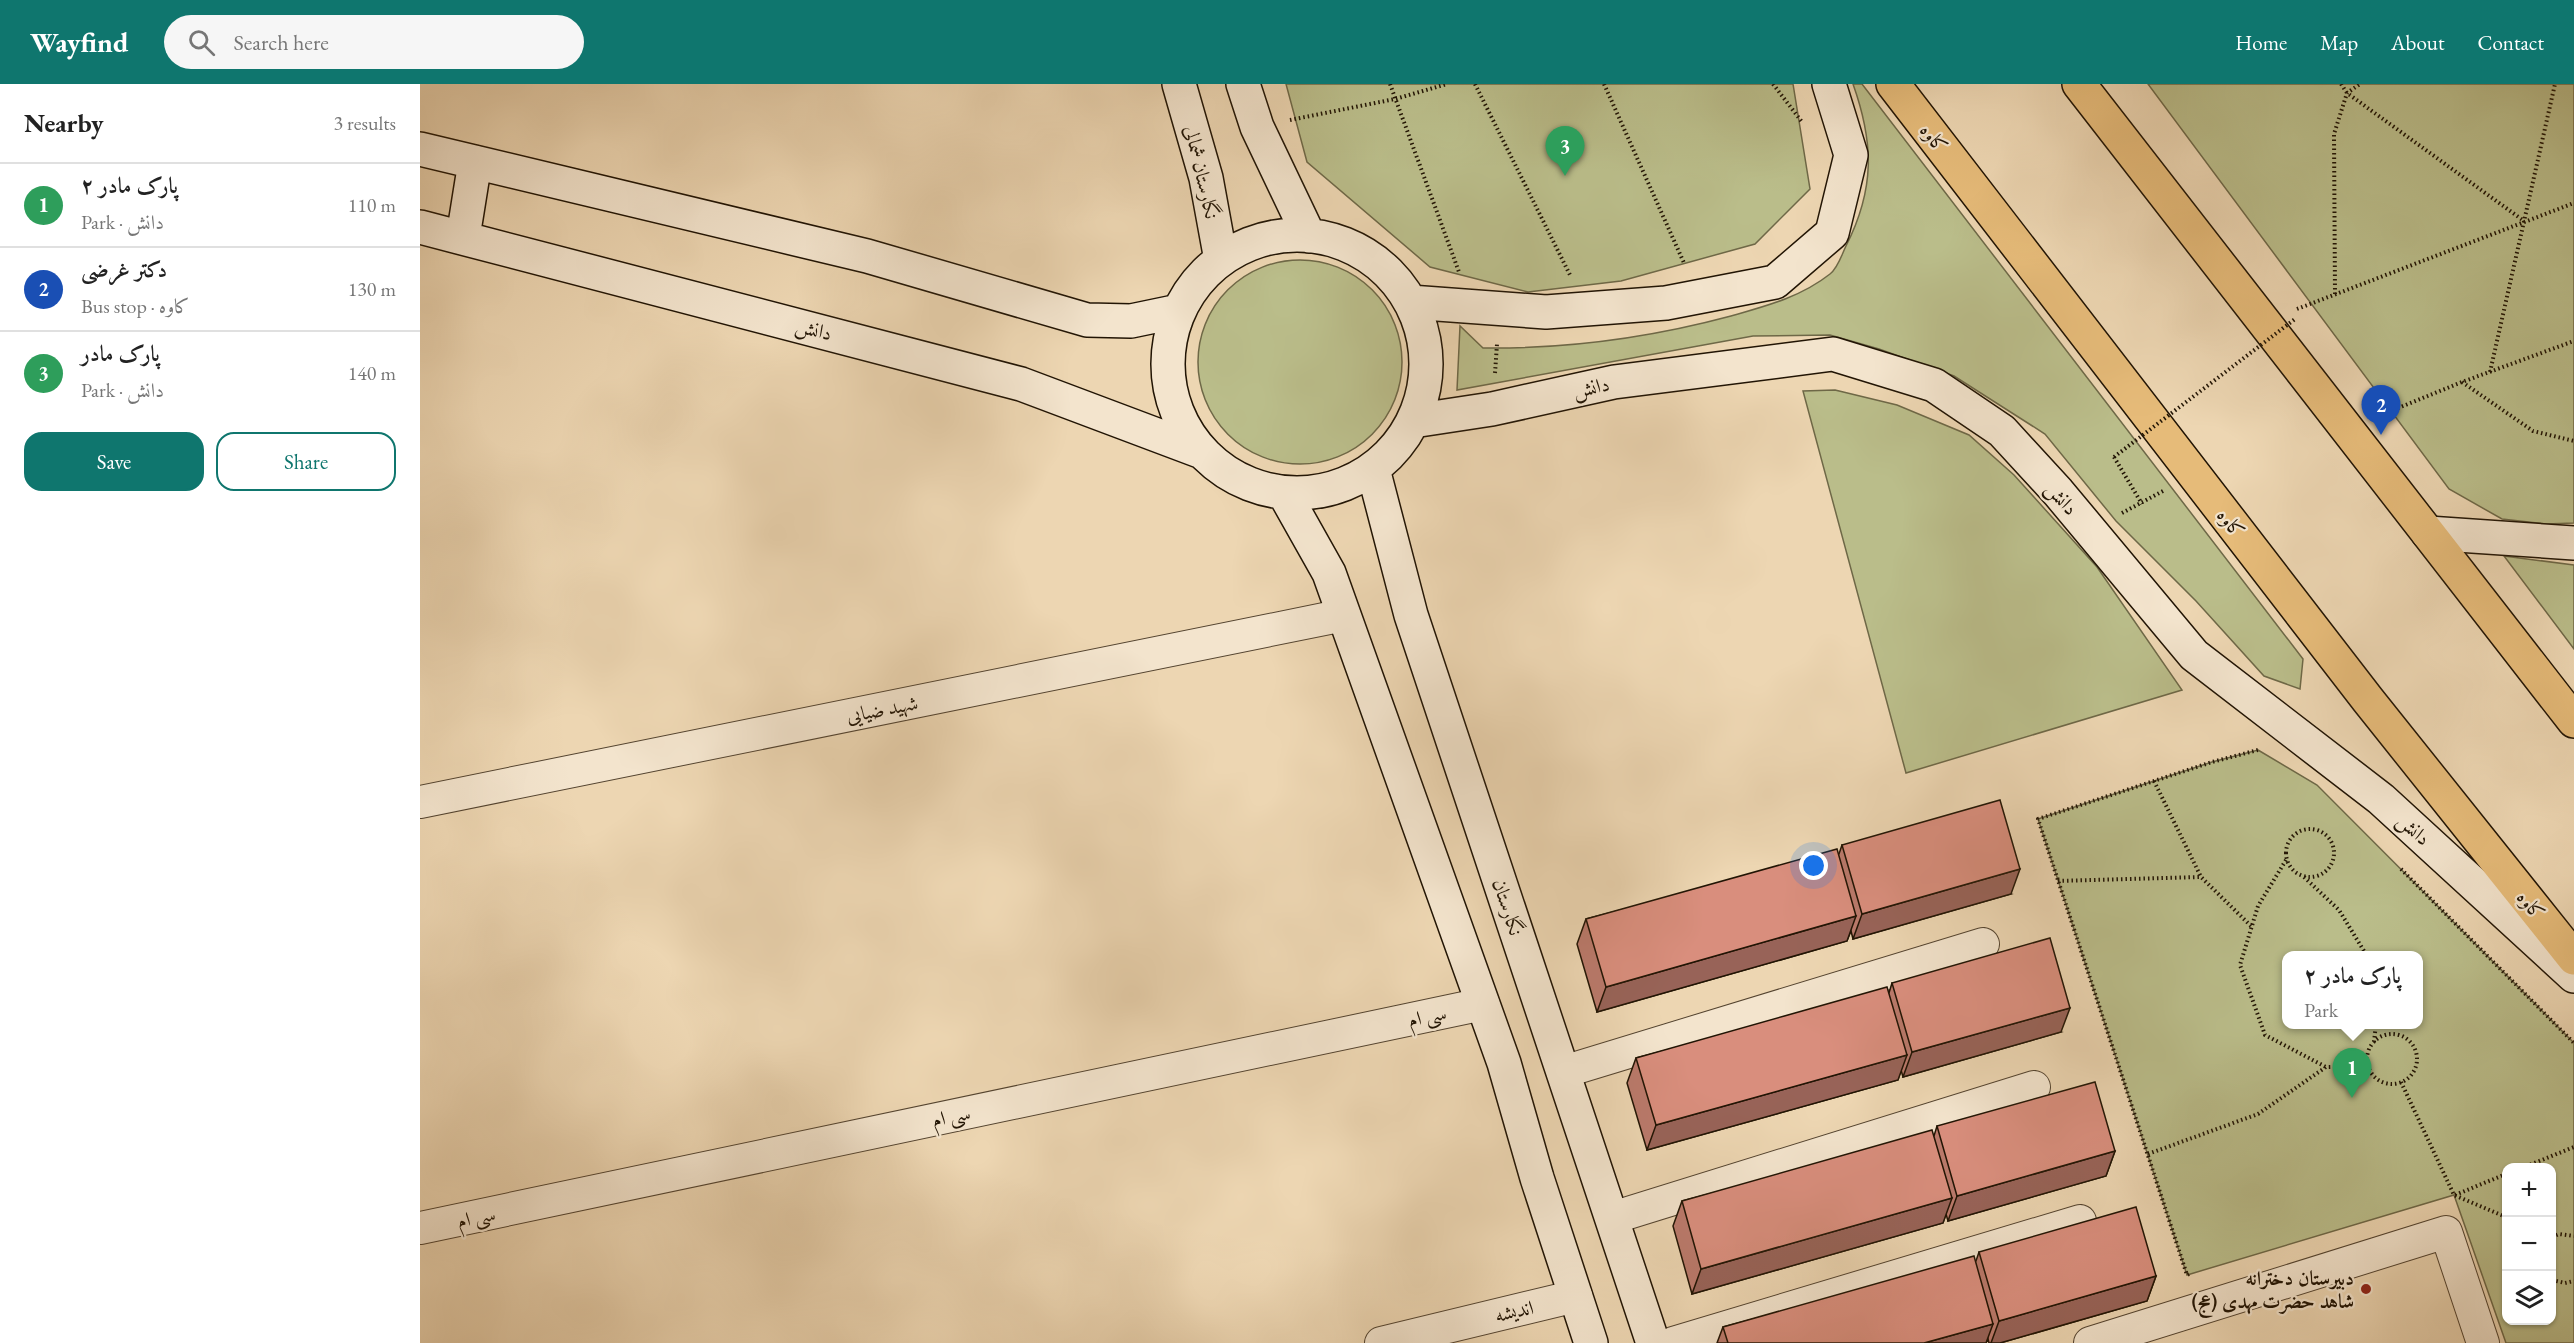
<!DOCTYPE html>
<meta charset="utf-8">
<style>
:root{--surface:#fff;--page:#f6f6f6;--text:#222;--muted:#767676;--line:#e0e0e0;--accent:#0f766e}
body{margin:0;font-family:"EB Garamond",Amiri,serif;background:var(--page);color:var(--text)}
.controls{position:absolute;right:18px;bottom:18px;display:grid;overflow:hidden;border-radius:12px;box-shadow:0 2px 4px #0004}
.controls button{width:54px;height:54px;display:grid;place-items:center;padding:0;border:0;border-bottom:2px solid var(--line);background:var(--surface);color:var(--text);font:30px sans-serif}
.you{position:absolute;left:1394px;top:782px;width:21px;height:21px;margin:-15px;border:4px solid #fff;border-radius:50%;background:#1a73e8;box-shadow:0 0 0 9px #1a73e833}
.badge{display:grid;place-items:center;width:39px;height:39px;border-radius:50%;background:var(--accent);color:#fff;font-size:20px;font-weight:700}
.pin{position:absolute;translate:-50% -50px;filter:drop-shadow(0 2px 3px #0008)}
.pin::after{content:'';position:absolute;top:32px;width:21px;height:18px;background:inherit;clip-path:polygon(0 0,100% 0,50% 100%)}
.popup{position:absolute;left:1862px;top:867px;width:141px;height:78px;box-sizing:border-box;display:grid;place-content:center;border-radius:12px;background:var(--surface);filter:drop-shadow(0 2px 4px #0005);font-size:20px;white-space:nowrap;color:var(--muted)}
.popup b{font-size:22px;color:var(--text)}
.popup::after{content:'';position:absolute;left:50%;top:100%;margin-left:-12px;border:12px solid transparent;border-top-color:var(--surface)}
.list{margin:0;padding:0;list-style:none}
h2{display:flex;justify-content:space-between;align-items:center;height:78px;margin:0;padding:0 24px;font-size:26px}
h2 small{font-size:20px;font-weight:400;color:var(--muted)}
.list li{display:grid;grid-template-columns:39px 1fr auto;gap:18px;align-items:center;box-sizing:border-box;height:84px;padding:0 24px;border-top:2px solid var(--line)}
.list b{display:block;font-size:22px;white-space:nowrap}
.list p{margin:0;font-size:20px;white-space:nowrap;color:var(--muted)}
.list em{font-size:20px;font-style:normal;color:var(--muted)}
.actions{display:flex;gap:12px;padding:18px 24px}
.actions a{flex:1;padding:14px 0;border:2px solid var(--accent);border-radius:18px;text-align:center;font-size:21px;color:var(--accent)}
.actions .main{background:var(--accent);color:#fff}
.icon{flex:none;width:33px;height:33px;fill:none;stroke:currentColor;stroke-width:2;stroke-linecap:round;stroke-linejoin:round}
.map{position:relative;flex:none;width:2154px;height:1259px;overflow:hidden}
header{display:flex;align-items:center;gap:36px;box-sizing:border-box;height:84px;padding:0 30px;background:var(--accent);color:#fff}
header strong{font-size:28px}
nav{display:flex;gap:33px;margin-inline-start:auto;font-size:21px}
.search{width:420px;height:54px;background:var(--page);display:flex;align-items:center;gap:15px;box-sizing:border-box;padding:0 21px;border-radius:33px;color:var(--muted);font-size:22px}
main{display:flex}
aside{flex:1;background:var(--surface)}
.map>svg:first-child{display:block}
</style>
<header>
<strong>Wayfind</strong>
<div class="search"><svg class="icon" aria-label="search" viewBox="0 0 24 24"><circle cx="10" cy="10" r="6"/><path d="M15 15l6 6"/></svg>Search here</div>
<nav><a>Home</a><a>Map</a><a>About</a><a>Contact</a></nav>
</header>
<main>
<aside>
<h2>Nearby<small>3 results</small></h2>
<ul class="list">
<li><span class="badge" style="background:#2e9e5b">1</span><div><b>پارک مادر ۲</b><p>Park · دانش</p></div><em>110 m</em></li>
<li><span class="badge" style="background:#1a4fb4">2</span><div><b>دکتر غرضی</b><p>Bus stop · کاوه</p></div><em>130 m</em></li>
<li><span class="badge" style="background:#2e9e5b">3</span><div><b>پارک مادر</b><p>Park · دانش</p></div><em>140 m</em></li>
</ul>
<div class="actions"><a class="main">Save</a><a>Share</a></div>
</aside>
<div class="map">
<svg width="2154" height="1259" viewBox="0 0 2154 1259">
<rect width="100%" height="100%" fill="#edd6b2"/>
<filter id="stains"><feTurbulence type="fractalNoise" baseFrequency=".00333" numOctaves="4"/><feColorMatrix values="0 0 0 0 .2 0 0 0 0 .09 0 0 0 0 .02 0 0 0 .5 -.17"/></filter>
<radialGradient id="worn" r=".72"><stop offset=".6" stop-color="#630" stop-opacity="0"/><stop offset="1" stop-color="#630" stop-opacity=".3"/></radialGradient>
<path fill="#babd8a" stroke="#6e6847" stroke-width="1.5" fill-rule="evenodd" d="M 866,0 L 1373,0 L 1390,105 L 1335,160 L 1201,197 L 1108,208 L 1010,183 L 887,78 Z
M 1433,0 L 1442,0 L 1883,575 L 1880,605 L 1844,592 L 1776,517 L 1696,437 L 1625,350 L 1534,292 L 1459,265 L 1410,251 L 1333,252 L 1037,306 L 1040,242 L 1063,264 C 1147,265 1229,254 1311,232 C 1346,222 1381,213 1410,190 C 1418,184 1422,170 1426,162 C 1455,105 1454,59 1433,0 Z
M 1728,0 L 2154,0 L 2154,439 L 2126,440 L 2082,435 L 2029,405 Z
M778 278a102 102 0 1 1 204 0a102 102 0 1 1-204 0Z
M 1415,306 L 1477,321 L 1549,351 L 1594,391 L 1677,483 L 1762,606 L 1486,689 L 1383,307 Z
M 2084,472 L 2154,481 L 2154,565 Z
M 1838,666 L 1897,701 L 2154,959 L 2154,1259 L 2086,1259 L 2034,1111 L 1767,1191 L 1618,735 L 1792,678 ZM 1866,872 L 1998,872 L 1998,940 L 1866,940 ZM 2086,1084 L 2132,1084 L 2132,1236 L 2086,1236 Z"/>
<g fill="none" stroke-linecap="round" stroke-linejoin="round">
<defs>
<path id="street" d="M 0,718 L 924,531
M 1143,988 L 1563,860
M 1192,1134 L 1614,1003
M 0,1144 L 1063,920
M 961,1259 L 1156,1212
M 1253,1259 L 1660,1137
M 1670,1259 L 2026,1148 L 2063,1259"/>
<path id="secondary" d="M 759,0 L 786,94 L 801,176
M 823,0 L 837,43 L 889,152
M 0,65 L 447,172 L 667,236 L 711,237 L 759,227
M 0,143 L 601,300 L 782,368
M748 280a129 129 0 1 1 258 0a129 129 0 1 1-258 0Z
M 43,153 L 55,78
M 990,218 L 1126,228 L 1246,219 L 1355,198 L 1412,149 L 1431,71 L 1409,0
M 993,337 L 1072,325 L 1194,298 L 1413,270 L 1514,301 L 1582,347 L 1638,408 L 1774,571 L 1961,715 L 2154,892
M 953,385 L 991,531 L 1233,1259
M 864,409 L 909,489 L 1084,979 L 1117,1094 L 1171,1259
M 2008,449 L 2154,459"/>
<path id="primary" d="M 1473,0 L 1948,616 L 2154,874
M 1659,0 L 2154,637"/>
</defs>
<use href="#street" stroke="#544430" stroke-width="34"/>
<use href="#secondary" stroke="#211404" stroke-width="36"/>
<use href="#primary" stroke="#211404" stroke-width="36"/>
<path stroke="#211404" stroke-width="4" stroke-dasharray="1.5 3" stroke-linecap="butt" d="M 970,0 L 1039,188
M 1055,0 L 1151,193
M 1184,0 L 1264,179
M 1353,0 L 1382,38
M 1921,0 L 1927,9 L 2104,137
M 870,36 L 975,15 L 1027,0
M 1915,210 L 1914,50 L 1927,9 L 1940,0
M 1877,225 L 2154,119
M 2070,288 L 2135,0
M 1075,289 L 1077,260
M 2042,298 L 2113,347 L 2154,357
M 1961,331 L 2042,298 L 2154,257
M 1694,373 L 1722,420
M 1702,429 L 1743,407
M 1734,697 L 1781,793 L 1831,842
M1866 769a24 24 0 1 1 48 0a24 24 0 1 1-48 0Z
M 1866,776 L 1838,822 L 1820,881 L 1845,951 L 1906,983
M 1981,785 L 2154,959
M 1884,793 L 1919,826 L 1947,872
M 1638,797 L 1781,793
M1947 975a25 25 0 1 1 50 0a25 25 0 1 1-50 0Z
M 1954,958 L 1956,940
M 1981,998 L 2034,1111 L 2086,1133
M 1728,1070 L 1838,1030 L 1906,983 L 1948,982
M 2102,1084 L 2154,1063
M 2035,1111 L 2086,1090
M 2132,1153 L 2139,1150 L 2154,1152
M 1769,1190 L 1767,1191 L 1618,735 L 1792,678 L 1838,666
M 2132,1196 L 2145,1199 L 2154,1197"/>
<use href="#street" stroke="#f3e4cd" stroke-width="32"/>
<use href="#secondary" stroke="#f3e4cd" stroke-width="33"/>
<use href="#primary" stroke="#e6bb79" stroke-width="33"/>
<path stroke="#211404" stroke-width="4" stroke-dasharray="1.5 3" stroke-linecap="butt" d="M 1694,373 L 1875,235"/>
</g>
<path fill="#bb7a6c" stroke="#211404" stroke-width="1.5" d="M 1422,761 L 1591,810 L 1433,855 L 1431,847 L 1427,857 L 1177,928 L 1157,860 L 1166,835 L 1419,770 Z
M 1472,899 L 1641,948 L 1483,993 L 1481,986 L 1478,996 L 1227,1066 L 1207,999 L 1216,974 L 1469,909 Z
M 1517,1042 L 1695,1067 L 1686,1092 L 1528,1137 L 1526,1130 L 1523,1139 L 1272,1210 L 1253,1142 L 1262,1117 L 1514,1052 Z
M 1559,1168 L 1736,1192 L 1727,1217 L 1580,1259 L 1569,1259 L 1568,1255 L 1566,1259 L 1297,1259 L 1303,1243 L 1556,1177 Z"/>
<path fill="#986358" stroke="#211404" stroke-width="1.5" d="M 1600,785 L 1591,810 L 1433,855 L 1442,830 Z
M 1436,832 L 1427,857 L 1177,928 L 1186,903 Z
M 1650,924 L 1641,948 L 1483,993 L 1492,968 Z
M 1487,971 L 1478,996 L 1227,1066 L 1236,1041 Z
M 1695,1067 L 1686,1092 L 1528,1137 L 1537,1112 Z
M 1532,1114 L 1523,1139 L 1272,1210 L 1281,1185 Z
M 1736,1192 L 1727,1217 L 1580,1259 L 1571,1259 L 1579,1237 Z
M 1573,1240 L 1566,1259 L 1504,1259 Z"/>
<path fill="#d98e7d" stroke="#211404" stroke-width="1.5" d="M 1580,716 L 1600,785 L 1442,830 L 1422,761 Z
M 1417,765 L 1436,832 L 1186,903 L 1166,835 Z
M 1630,854 L 1650,924 L 1492,968 L 1472,899 Z
M 1467,903 L 1487,971 L 1236,1041 L 1216,974 Z
M 1675,998 L 1695,1067 L 1537,1112 L 1517,1042 Z
M 1512,1046 L 1532,1114 L 1281,1185 L 1262,1117 Z
M 1716,1123 L 1736,1192 L 1579,1237 L 1559,1168 Z
M 1554,1172 L 1573,1240 L 1504,1259 L 1308,1259 L 1303,1243 Z"/>
<circle fill="#8f2418" stroke="#f3e4cd" stroke-width="2" cx="1946" cy="1205" r="6"/>
<g text-anchor="middle" dominant-baseline="central" stroke-width="4.5" stroke-linejoin="round" paint-order="stroke">
<g font-size="20" fill="#211404" stroke="#f3e4cd">
<text transform="translate(1514 54) rotate(52)">کاوه</text>
<text transform="translate(782 88) rotate(77)">نگارستان شمالی</text>
<text transform="translate(394 245) rotate(15)">دانش</text>
<text transform="translate(1171 303) rotate(-12)">دانش</text>
<text transform="translate(1642 414) rotate(49)">دانش</text>
<text transform="translate(1811 439) rotate(52)">کاوه</text>
<text transform="translate(462 625) rotate(-11)">شهید ضیایی</text>
<text transform="translate(1994 745) rotate(42)">دانش</text>
<text transform="translate(2111 821) rotate(51)">کاوه</text>
<text transform="translate(1088 823) rotate(72)">نگارستان</text>
<text transform="translate(1007 932) rotate(-12)">سی ام</text>
<text transform="translate(531 1032) rotate(-12)">سی ام</text>
<text transform="translate(56 1133) rotate(-12)">سی ام</text>
<text transform="translate(1094 1227) rotate(-13)">اندیشه</text>
</g>
<g font-size="20" font-weight="bold" fill="#211404" stroke="#f3e4cd" text-anchor="end">
<text x="1934" y="1194">دبیرستان دخترانه<tspan x="1934" dy="23">شاهد حضرت مهدی (عج)</tspan></text>
</g>
</g>
<rect width="100%" height="100%" filter="url(#stains)"/>
<rect width="100%" height="100%" fill="url(#worn)"/>
</svg>
<div class="controls">
<button>+</button>
<button>−</button>
<button><svg class="icon" aria-label="layers" viewBox="0 0 24 24"><path d="M12 4l9 5-9 5-9-5zM3 14l9 5 9-5"/></svg></button>
</div>
<div class="you"></div>
<div class="pin badge" style="left:1932px;top:1014px;background:#2e9e5b">1</div>
<div class="popup"><b>پارک مادر ۲</b>Park</div>
<div class="pin badge" style="left:1961px;top:351px;background:#1a4fb4">2</div>
<div class="pin badge" style="left:1145px;top:92px;background:#2e9e5b">3</div>
</div>
</main>
